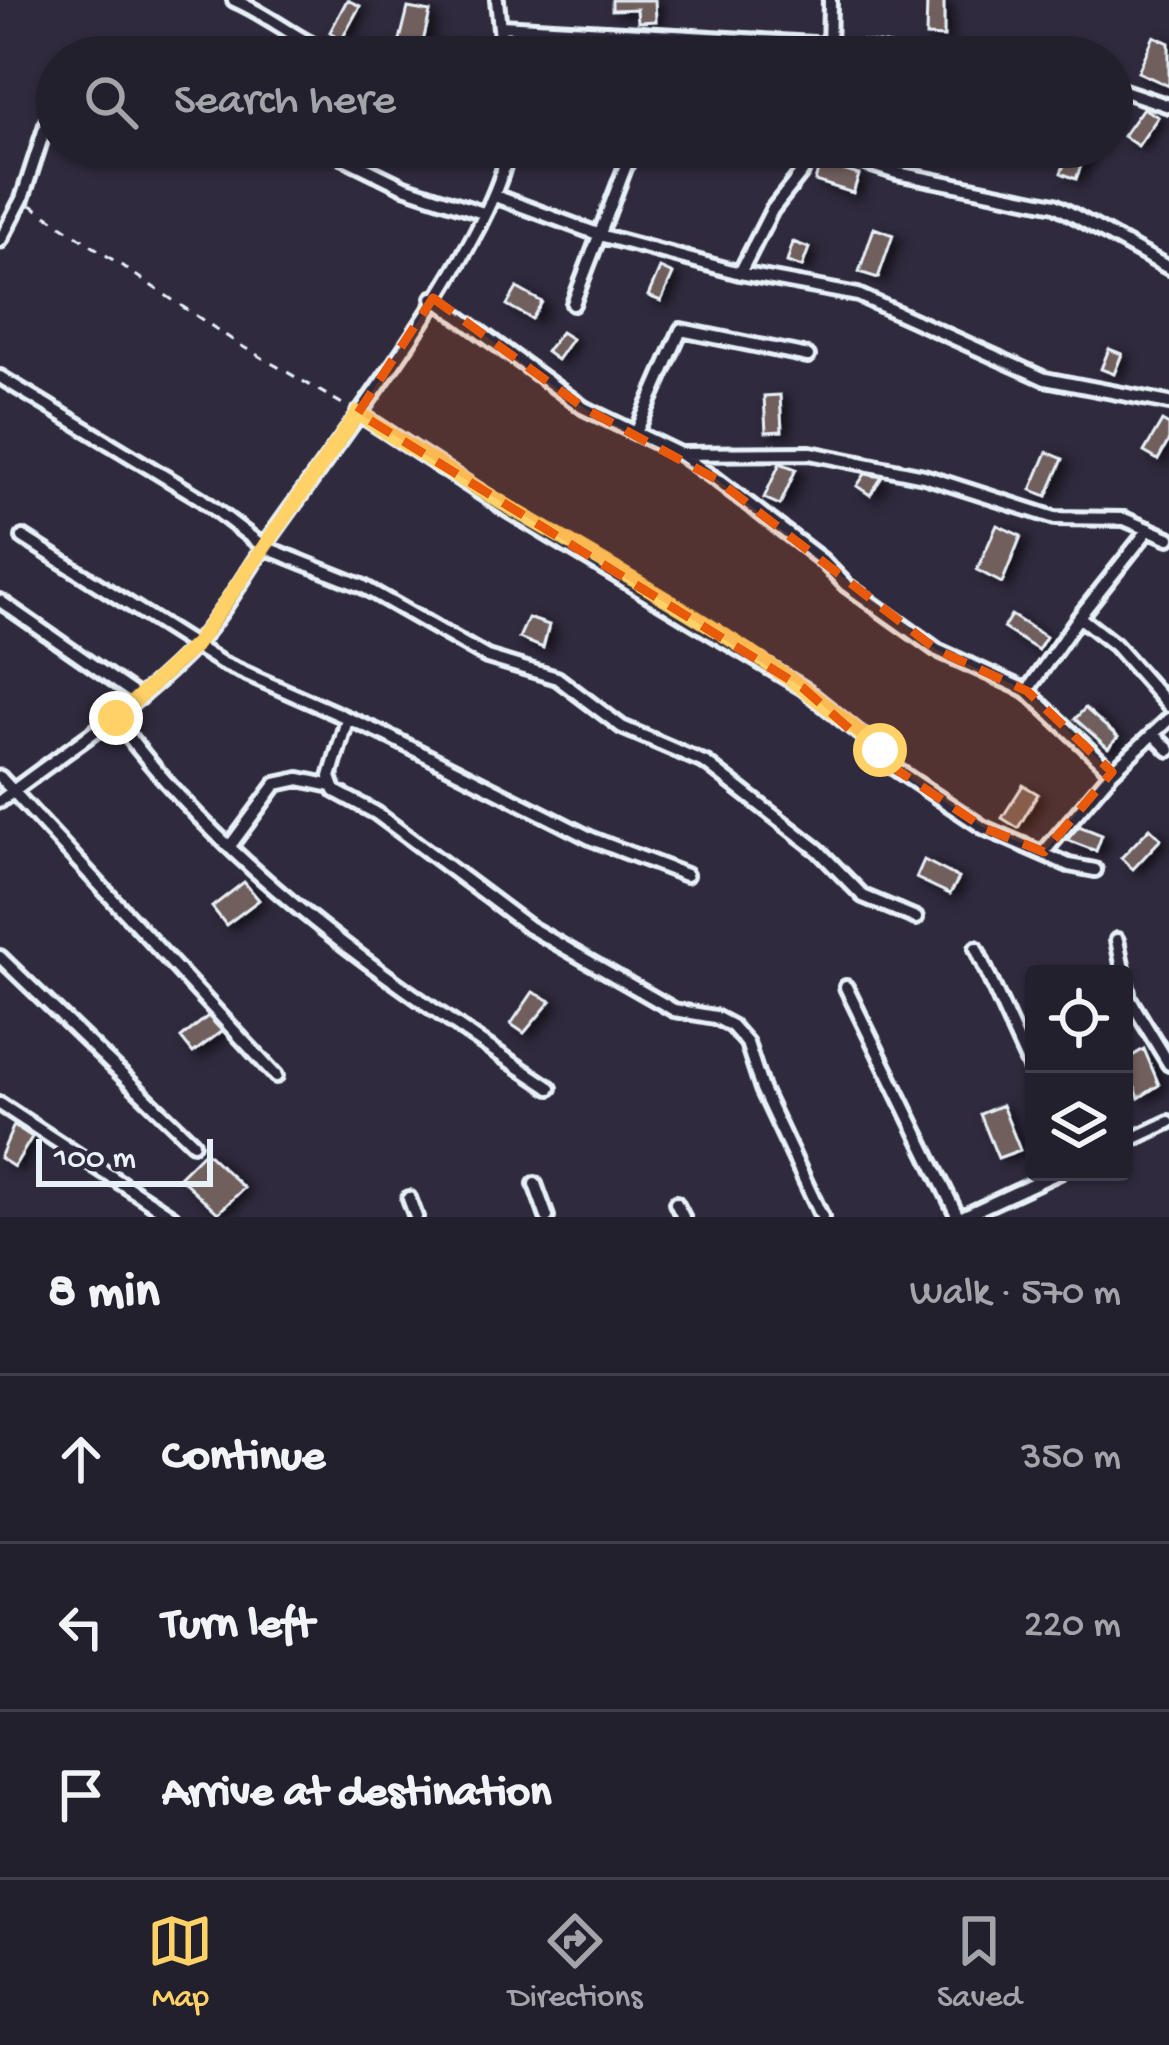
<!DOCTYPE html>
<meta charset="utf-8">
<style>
:root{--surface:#23202e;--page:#2b2836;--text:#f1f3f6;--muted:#a3a3aa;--line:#403e4a;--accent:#ffd166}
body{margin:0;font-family:"Gochi Hand",sans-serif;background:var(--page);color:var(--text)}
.controls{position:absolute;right:36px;bottom:36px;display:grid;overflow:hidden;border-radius:12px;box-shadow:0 3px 9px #0004}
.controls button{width:108px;height:108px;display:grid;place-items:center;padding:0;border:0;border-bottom:3px solid var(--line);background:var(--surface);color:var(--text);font:60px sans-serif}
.scale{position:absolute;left:36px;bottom:30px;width:177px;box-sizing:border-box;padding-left:12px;border:6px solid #e8f1f8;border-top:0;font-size:33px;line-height:42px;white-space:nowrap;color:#e8f1f8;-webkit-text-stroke:9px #2f2a3d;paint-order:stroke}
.stop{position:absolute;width:36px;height:36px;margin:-27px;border:9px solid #ffd166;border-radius:50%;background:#fff}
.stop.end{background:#ffd166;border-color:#fff;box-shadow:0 3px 12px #0008}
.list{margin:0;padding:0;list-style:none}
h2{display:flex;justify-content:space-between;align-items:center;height:156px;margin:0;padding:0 48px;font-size:51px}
h2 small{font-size:39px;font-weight:400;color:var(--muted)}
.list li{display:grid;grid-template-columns:78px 1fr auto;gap:36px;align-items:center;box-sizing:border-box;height:168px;padding:0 48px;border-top:3px solid var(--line)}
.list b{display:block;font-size:45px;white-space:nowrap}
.list em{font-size:39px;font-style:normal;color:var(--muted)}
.icon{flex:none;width:66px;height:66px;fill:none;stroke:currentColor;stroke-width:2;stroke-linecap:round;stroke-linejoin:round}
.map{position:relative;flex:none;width:1169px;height:1217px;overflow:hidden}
.search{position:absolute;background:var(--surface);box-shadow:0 3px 9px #0004;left:36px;right:36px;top:36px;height:132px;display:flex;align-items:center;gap:30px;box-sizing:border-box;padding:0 42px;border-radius:66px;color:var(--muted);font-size:45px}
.sheet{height:660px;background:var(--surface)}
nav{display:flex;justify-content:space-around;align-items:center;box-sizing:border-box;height:168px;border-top:3px solid var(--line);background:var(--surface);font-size:33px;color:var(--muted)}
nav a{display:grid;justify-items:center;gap:6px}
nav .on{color:var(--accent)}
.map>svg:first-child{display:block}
</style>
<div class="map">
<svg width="1169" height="1217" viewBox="0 0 1169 1217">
<defs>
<filter id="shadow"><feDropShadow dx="7" dy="4" stdDeviation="6" flood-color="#0009"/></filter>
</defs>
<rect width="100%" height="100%" fill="#2f2a3d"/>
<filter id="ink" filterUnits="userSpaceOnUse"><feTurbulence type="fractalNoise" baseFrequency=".00833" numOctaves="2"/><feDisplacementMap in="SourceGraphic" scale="24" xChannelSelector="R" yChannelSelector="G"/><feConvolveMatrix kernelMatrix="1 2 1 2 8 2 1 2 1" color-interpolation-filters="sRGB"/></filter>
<g filter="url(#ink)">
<path fill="#6f5e5c" stroke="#e8f1f8" stroke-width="3" filter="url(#shadow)" d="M 347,0 L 360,6 L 342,39 L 330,32 Z
M 612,0 L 655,0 L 656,21 L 638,22 L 637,9 L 612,10 Z
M 927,0 L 944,0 L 944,37 L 926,36 Z
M 408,8 L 430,12 L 422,46 L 469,46 L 469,57 L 398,48 Z
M 1154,36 L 1169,43 L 1169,86 L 1138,72 Z
M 1143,108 L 1158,117 L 1138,146 L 1123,136 Z
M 1071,147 L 1088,147 L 1076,179 L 1061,173 Z
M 820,163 L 859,175 L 853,193 L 815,181 Z
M 874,228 L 893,235 L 878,278 L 859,272 Z
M 793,242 L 809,248 L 802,267 L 787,262 Z
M 660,268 L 673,274 L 661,301 L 648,296 Z
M 517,288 L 542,302 L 532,319 L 507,305 Z
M 561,332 L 572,339 L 557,360 L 546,352 Z
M 1109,349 L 1122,354 L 1114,374 L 1101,369 Z
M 780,395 L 782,431 L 766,432 L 764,396 Z
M 1162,421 L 1169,425 L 1169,440 L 1158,460 L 1144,452 Z
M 1047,452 L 1063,459 L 1047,496 L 1031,490 Z
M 780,463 L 796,469 L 780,505 L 764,498 Z
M 865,474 L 882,477 L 870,495 L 857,486 Z
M 997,525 L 1021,536 L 1002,583 L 977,570 Z
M 1011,615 L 1046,637 L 1038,650 L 1003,628 Z
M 528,618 L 549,625 L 543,648 L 519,638 Z
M 1085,708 L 1118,737 L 1108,748 L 1075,719 Z
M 1023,785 L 1038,794 L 1018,828 L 1002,818 Z
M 1079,826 L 1102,835 L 1096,851 L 1067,840 Z
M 1150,828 L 1161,839 L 1133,869 L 1121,858 Z
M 924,860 L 959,878 L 950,894 L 916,878 Z
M 244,882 L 259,900 L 226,925 L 212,907 Z
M 533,992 L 551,1001 L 524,1033 L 511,1024 Z
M 208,1016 L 222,1031 L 193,1053 L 181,1038 Z
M 1144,1049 L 1159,1085 L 1139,1098 L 1124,1061 Z
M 1002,1105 L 1020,1150 L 998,1158 L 980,1114 Z
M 14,1125 L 32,1137 L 14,1167 L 0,1158 Z
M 205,1151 L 244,1188 L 218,1213 L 179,1177 Z"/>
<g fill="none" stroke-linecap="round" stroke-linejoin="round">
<defs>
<path id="minor" d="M 234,0 C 274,17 302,46 344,57
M 497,0 L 503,57
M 501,26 L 831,45 L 915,57
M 829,57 L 830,0
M 1112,87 L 1169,106
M 322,147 L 404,187 L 483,213
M 816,147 L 897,173 L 1055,205 L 1169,268
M 495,196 L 603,236 L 740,273 L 858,295 L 1045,379 L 1169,403
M 0,241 L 22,199 L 57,91
M 740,273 L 772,210 L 802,172 L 809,147
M 433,298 L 584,408 L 680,454 L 716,479 L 822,560 L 846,585 L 937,650 L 1027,691 L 1112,772
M 573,304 L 633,147
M 0,377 L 200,498 L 264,547 L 362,586 L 487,657 L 557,678 L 622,727 L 706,763 L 818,850 L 863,896 L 916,918
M 358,413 L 512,513 L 803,688 L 880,750 L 894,768 L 984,828 L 1069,865 L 1095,870
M 636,433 L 681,330 L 808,356
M 681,454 L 810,453 L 924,476 L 1055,518 L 1124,519 L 1169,538
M 1149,529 L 1079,617 L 1115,645 L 1169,706
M 23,537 L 222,663 L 388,736 L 592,839 L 686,875
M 0,601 L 140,698
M 1027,691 L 1079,617
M 115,718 C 229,875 391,982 550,1088
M 347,720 L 330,777 L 335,791 L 376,813 L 529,927 L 674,1010 L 715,1017 L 732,1026 L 747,1043 L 762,1089 L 822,1217
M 1153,734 L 1169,750
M 0,777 L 276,1076
M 0,801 C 63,752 131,711 187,654 C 220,620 245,574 272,535 C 329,454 499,234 508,147
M 230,846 L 276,784 L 299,779 L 332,786
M 1044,852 L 1112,772 L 1169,719
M 1117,940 L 1124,974
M 976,948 L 1034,1076
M 0,957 L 193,1143
M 1124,974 L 1129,998 L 1169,1064
M 846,987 L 958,1217
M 0,1104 L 173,1217
M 1124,1143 L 1169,1122
M 535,1184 L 547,1217
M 409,1198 L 416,1217
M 676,1203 L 683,1217
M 962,1217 L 1060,1172"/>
</defs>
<use href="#minor" stroke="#e8f1f8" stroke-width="20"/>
<path stroke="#e8f1f8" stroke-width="3" stroke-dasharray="9 9" stroke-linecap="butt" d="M 31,205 L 240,345 L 346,406"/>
<use href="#minor" stroke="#2f2a3d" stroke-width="10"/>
</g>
</g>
<g fill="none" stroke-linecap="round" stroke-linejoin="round" filter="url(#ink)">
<path stroke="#ffd166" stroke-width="15" d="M 116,718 L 196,644 L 358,413 C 525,527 730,618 880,750"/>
</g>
<path fill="#e8590c" fill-opacity="0.2" stroke="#e8590c" stroke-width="9" stroke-dasharray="24 15" stroke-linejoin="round" d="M 433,298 L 584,408 L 716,479 L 937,650 L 1027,691 L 1112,772 L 1044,852 L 984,828 L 894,768 L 803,688 L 358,413 Z"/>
</svg>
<div class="controls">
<button><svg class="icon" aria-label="locate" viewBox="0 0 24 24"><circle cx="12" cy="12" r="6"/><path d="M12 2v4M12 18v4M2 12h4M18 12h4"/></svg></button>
<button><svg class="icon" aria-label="layers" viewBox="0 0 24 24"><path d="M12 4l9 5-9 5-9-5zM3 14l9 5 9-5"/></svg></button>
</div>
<div class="scale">100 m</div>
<div class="stop" style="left:880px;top:750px"></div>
<div class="stop end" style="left:116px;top:718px"></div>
<div class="search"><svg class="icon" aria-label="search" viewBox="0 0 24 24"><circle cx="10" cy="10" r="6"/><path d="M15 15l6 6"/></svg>Search here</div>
</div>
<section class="sheet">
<h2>8 min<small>Walk · 570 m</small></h2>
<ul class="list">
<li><svg class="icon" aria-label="ahead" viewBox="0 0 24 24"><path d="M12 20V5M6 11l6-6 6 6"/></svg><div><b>Continue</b></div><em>350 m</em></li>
<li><svg class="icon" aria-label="left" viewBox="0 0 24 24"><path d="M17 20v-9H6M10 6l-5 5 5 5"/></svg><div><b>Turn left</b></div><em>220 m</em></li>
<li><svg class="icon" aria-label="arrive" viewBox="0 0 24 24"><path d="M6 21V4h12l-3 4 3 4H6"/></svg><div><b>Arrive at destination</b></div></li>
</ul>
</section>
<nav>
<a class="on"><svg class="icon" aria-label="map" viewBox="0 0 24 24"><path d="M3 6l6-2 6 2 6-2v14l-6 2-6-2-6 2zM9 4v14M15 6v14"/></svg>Map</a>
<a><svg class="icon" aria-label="directions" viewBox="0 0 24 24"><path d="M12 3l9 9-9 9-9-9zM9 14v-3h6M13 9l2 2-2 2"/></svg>Directions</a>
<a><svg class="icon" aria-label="saved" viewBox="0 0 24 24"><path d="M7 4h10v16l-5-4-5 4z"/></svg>Saved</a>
</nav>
